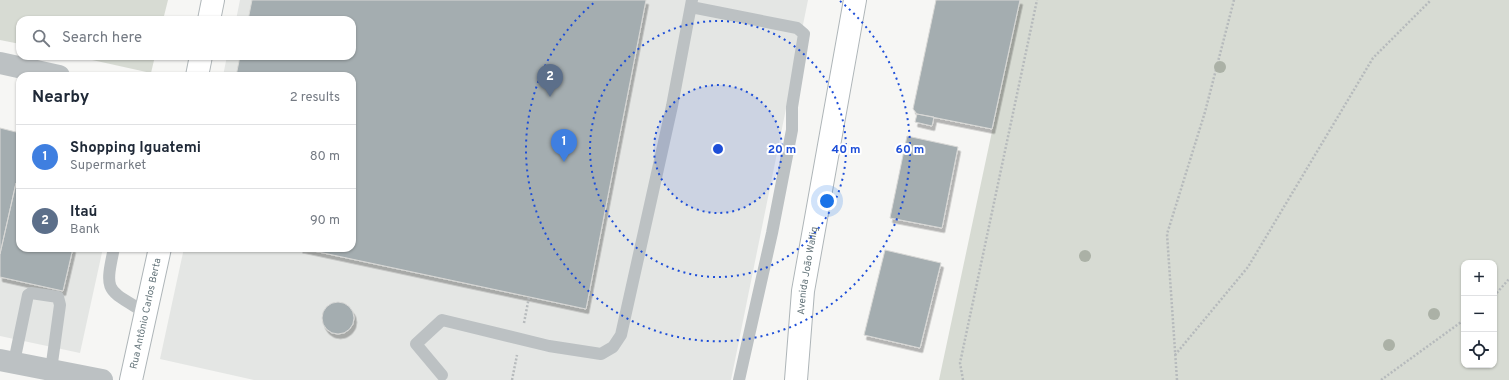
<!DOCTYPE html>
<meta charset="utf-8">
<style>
:root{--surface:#fff;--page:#f6f6f7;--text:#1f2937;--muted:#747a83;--line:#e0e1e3;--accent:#d0453a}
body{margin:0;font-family:Overpass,sans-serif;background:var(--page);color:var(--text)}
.controls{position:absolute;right:12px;bottom:12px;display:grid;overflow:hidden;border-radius:8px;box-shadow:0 1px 3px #0004}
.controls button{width:36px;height:36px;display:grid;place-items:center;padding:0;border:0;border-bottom:1px solid var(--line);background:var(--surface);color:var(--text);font:20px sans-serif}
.you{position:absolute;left:827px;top:201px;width:14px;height:14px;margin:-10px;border:3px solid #fff;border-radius:50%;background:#1a73e8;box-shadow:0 0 0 6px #1a73e833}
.badge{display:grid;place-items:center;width:26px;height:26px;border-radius:50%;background:var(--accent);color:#fff;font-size:13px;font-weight:700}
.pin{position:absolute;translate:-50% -33px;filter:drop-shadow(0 1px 2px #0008)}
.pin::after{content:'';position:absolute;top:21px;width:14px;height:12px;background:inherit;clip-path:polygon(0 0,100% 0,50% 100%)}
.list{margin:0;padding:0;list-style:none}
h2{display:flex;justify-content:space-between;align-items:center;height:52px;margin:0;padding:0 16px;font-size:17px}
h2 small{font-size:13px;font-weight:400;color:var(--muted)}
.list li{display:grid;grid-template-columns:26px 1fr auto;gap:12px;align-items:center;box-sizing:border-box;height:64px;padding:0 16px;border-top:1px solid var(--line)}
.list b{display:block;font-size:15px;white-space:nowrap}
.list p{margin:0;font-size:13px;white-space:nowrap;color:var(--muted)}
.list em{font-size:13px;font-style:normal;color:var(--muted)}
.icon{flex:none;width:22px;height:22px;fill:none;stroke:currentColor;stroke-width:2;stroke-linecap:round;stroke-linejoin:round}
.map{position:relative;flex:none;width:1509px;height:380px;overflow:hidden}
.search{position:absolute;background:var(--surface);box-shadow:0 1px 3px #0004;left:16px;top:16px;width:340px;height:44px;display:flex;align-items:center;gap:10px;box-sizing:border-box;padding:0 14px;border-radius:12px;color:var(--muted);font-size:15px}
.panel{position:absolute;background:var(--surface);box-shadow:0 1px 3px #0004;left:16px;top:72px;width:340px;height:180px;border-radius:12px}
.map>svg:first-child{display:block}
</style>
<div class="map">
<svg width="1509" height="380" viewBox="0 0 1509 380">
<defs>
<filter id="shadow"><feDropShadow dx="2.5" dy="4.5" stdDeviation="0" flood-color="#0004"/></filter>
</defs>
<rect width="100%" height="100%" fill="#f6f6f4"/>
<path fill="#e4e6e4" d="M 240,0 L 808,0 L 731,380 L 254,380 L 160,359 L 184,248 L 352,248 L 352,76 L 223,76 L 227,56 L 352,56 L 352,20 L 236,20 Z
M 0,128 L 20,133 L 20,248 L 103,248 L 80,353 L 0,336 Z"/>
<path fill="#d7dbd3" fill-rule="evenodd" d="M 0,0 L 168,0 L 163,20 L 20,20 L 20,44 L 0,40 Z
M 1020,0 L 1509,0 L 1509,380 L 939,380 ZM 1464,263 L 1494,263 L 1494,365 L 1464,365 Z
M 74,56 L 155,56 L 151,73 Z"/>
<path fill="#a4adb0" stroke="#d8d8d6" filter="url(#shadow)" d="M 252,0 L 646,0 L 586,309 L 300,248 L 352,248 L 352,76 L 236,76 L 240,56 L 352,56 L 352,20 L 248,20 Z
M 936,0 L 1020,0 L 992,129 L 917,114 L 913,109 Z
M 917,114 L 934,117 L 932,126 L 915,122 Z
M 0,128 L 20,133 L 20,184 L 16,183 L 0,254 Z
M 907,136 L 958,147 L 942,228 L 890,218 Z
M 16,183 L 20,184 L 20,248 L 73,248 L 63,291 L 0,277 L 0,254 Z
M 885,250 L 941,263 L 920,348 L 864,335 Z
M322 318a16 16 0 1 1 32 0a16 16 0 1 1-32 0Z"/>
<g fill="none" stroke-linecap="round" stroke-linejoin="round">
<defs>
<g id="secondary">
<path d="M 209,20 L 213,0"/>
<path d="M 197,76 L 201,56"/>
<path id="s1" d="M 131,380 L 160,248"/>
<path id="s2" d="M 796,380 L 803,291 L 855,0"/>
</g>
</defs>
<use href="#secondary" stroke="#aeb5b8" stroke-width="24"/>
<path stroke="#b6babc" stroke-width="2.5" stroke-dasharray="2 2" stroke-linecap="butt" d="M 1494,296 L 1509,279
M 524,323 L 529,297
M 1175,355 L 1248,267 L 1373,58 L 1431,0
M 512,380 L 517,355
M 963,380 L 960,363 L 1037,0
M 1177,380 L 1167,234 L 1205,112 L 1234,0
M 1381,380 L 1464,320"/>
<path stroke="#bcc1c3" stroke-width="12" d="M 691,7 L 797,28 L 804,34 L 792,107 L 792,130 L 772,233 L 739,380
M 114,248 C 104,294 107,289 146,313
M 14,362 L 28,295 L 31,293 L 58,297 L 60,305 L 51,370
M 442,375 L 416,344 L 442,320 L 549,346 L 601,354 L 613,347 L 621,335 L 672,106 L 692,0"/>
<path stroke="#bcc1c3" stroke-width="22" d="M 0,63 L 59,76"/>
<path stroke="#bcc1c3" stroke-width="22" d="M 0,360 L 102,380"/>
<use href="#secondary" stroke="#fff" stroke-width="22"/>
</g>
<g fill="#abb1a6">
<circle cx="1220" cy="67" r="6"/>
<circle cx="1085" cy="256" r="6"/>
<circle cx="1434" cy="314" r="6"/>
<circle cx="1389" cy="345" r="6"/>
</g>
<circle cx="718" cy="149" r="64" fill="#1d4ed8" fill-opacity=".12"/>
<g fill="none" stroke="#1d4ed8" stroke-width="2" stroke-dasharray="2 4">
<circle cx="718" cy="149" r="64"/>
<circle cx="718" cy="149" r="128"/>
<path d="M840 1A192 192 0 1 1 596 1"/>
</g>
<g text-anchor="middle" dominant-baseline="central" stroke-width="4" stroke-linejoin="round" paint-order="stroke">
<g font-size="10" fill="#65757b" stroke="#fff">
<text stroke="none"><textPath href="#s2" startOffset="110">Avenida João Wallig</textPath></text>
<text stroke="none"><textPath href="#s1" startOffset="68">Rua Antônio Carlos Berta</textPath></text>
</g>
</g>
<circle cx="718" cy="149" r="6" fill="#1d4ed8" stroke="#fff" stroke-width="2"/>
<g font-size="12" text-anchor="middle" font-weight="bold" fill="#1d4ed8" stroke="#fff" stroke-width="4" stroke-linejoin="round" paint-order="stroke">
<text x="782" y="153">20 m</text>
<text x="846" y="153">40 m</text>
<text x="910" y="153">60 m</text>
</g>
</svg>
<div class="controls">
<button>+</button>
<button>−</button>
<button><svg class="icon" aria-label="locate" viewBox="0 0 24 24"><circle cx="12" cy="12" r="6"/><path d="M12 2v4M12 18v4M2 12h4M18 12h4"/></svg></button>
</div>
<div class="you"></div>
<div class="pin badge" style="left:564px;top:162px;background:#3f7fe0">1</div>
<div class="pin badge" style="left:550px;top:97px;background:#5c6f8a">2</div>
<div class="search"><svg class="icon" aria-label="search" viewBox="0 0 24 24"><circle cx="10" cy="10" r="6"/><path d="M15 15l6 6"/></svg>Search here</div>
<section class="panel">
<h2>Nearby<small>2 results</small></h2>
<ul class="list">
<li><span class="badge" style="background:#3f7fe0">1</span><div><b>Shopping Iguatemi</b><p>Supermarket</p></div><em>80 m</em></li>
<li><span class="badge" style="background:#5c6f8a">2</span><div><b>Itaú</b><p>Bank</p></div><em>90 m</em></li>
</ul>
</section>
</div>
